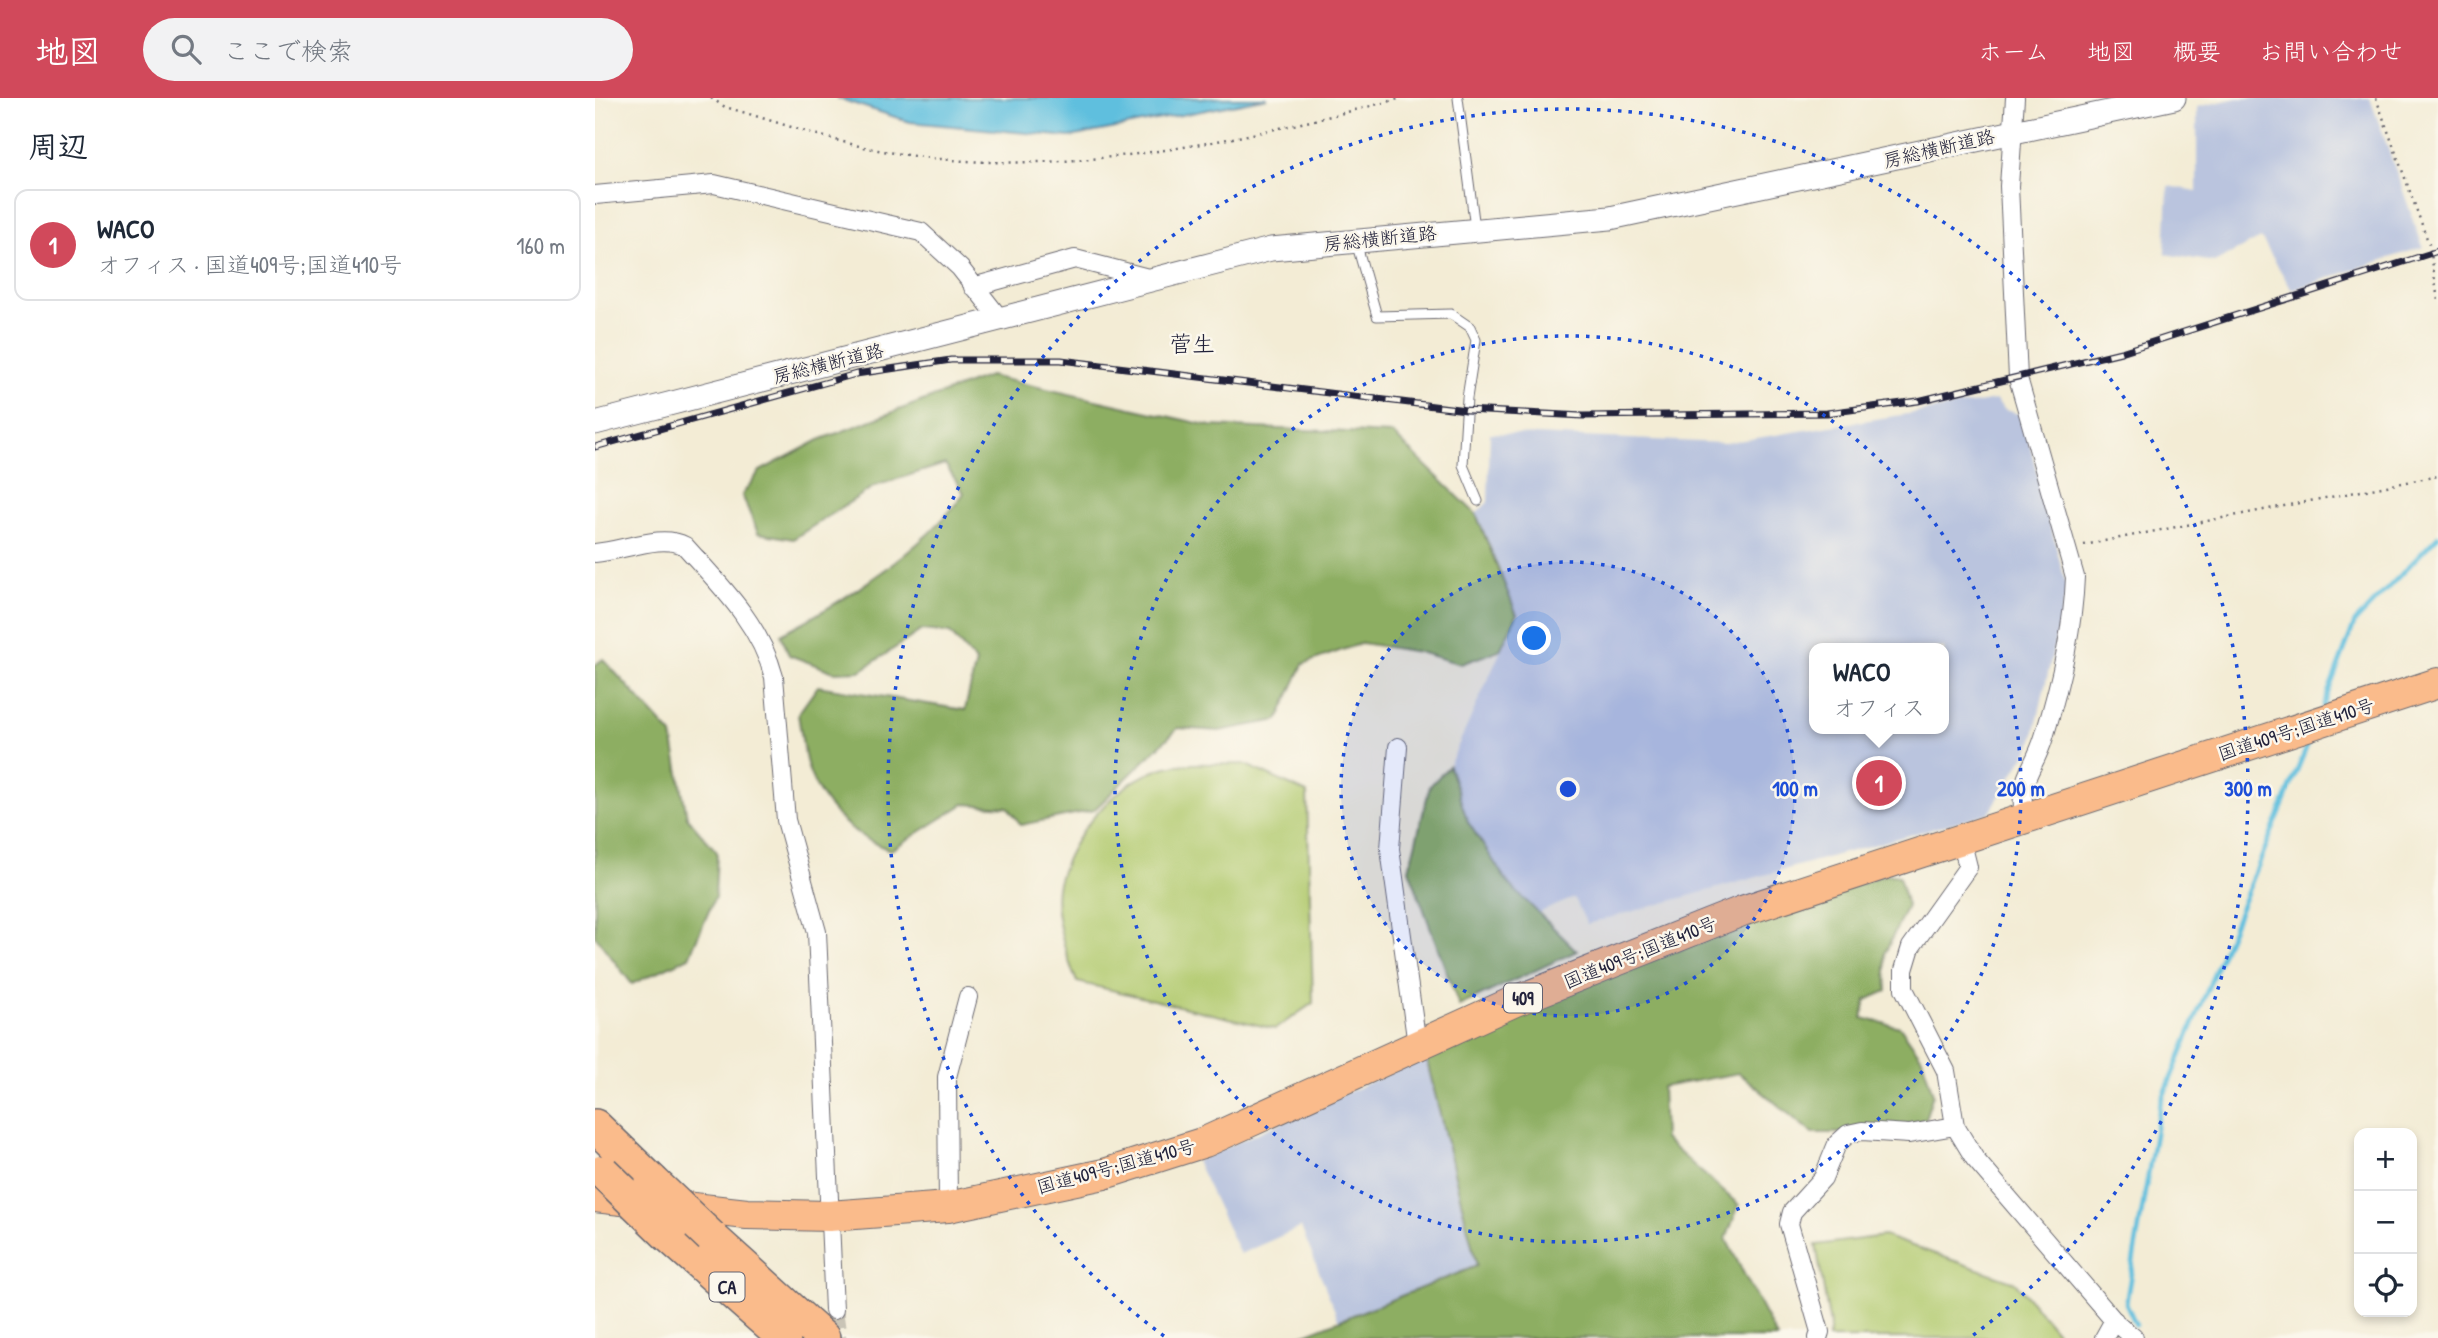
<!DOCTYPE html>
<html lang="ja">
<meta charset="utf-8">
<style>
:root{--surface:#fff;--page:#f2f2f3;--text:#1f2937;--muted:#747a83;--line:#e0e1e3;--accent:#d1495b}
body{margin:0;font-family:"Patrick Hand","Klee One",sans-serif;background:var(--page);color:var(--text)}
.controls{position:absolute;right:21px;bottom:21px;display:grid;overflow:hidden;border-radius:14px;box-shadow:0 4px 10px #0003}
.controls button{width:63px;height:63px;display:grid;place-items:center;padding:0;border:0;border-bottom:2px solid var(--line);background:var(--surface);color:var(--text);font:35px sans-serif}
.you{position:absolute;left:940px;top:541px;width:24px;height:24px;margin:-18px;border:5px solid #fff;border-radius:50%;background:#1a73e8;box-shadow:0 0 0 10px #1a73e833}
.badge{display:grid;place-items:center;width:46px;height:46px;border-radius:50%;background:var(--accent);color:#fff;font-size:23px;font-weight:700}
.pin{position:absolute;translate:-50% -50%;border:4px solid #fff;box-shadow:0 2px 7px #0006}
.popup{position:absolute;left:1214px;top:545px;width:140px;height:91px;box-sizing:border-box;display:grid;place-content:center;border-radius:14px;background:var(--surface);filter:drop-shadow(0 2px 5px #0005);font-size:23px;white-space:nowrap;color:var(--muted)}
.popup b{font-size:26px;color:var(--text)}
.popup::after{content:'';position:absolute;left:50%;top:100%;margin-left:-14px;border:14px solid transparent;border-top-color:var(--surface)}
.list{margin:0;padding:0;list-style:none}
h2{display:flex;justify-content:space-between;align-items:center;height:91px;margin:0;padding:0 28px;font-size:30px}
h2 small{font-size:23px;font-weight:400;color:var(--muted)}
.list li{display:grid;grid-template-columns:46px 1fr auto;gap:21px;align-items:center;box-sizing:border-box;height:112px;margin:0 14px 14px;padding:0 14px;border:2px solid var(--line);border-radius:14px}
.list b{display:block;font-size:26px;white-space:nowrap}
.list p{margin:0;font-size:23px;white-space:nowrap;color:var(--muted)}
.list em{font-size:23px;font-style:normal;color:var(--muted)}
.icon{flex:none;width:38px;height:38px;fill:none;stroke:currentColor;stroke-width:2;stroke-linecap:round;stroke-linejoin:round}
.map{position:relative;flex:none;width:1843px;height:1240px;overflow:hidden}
header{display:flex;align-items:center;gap:42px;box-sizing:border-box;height:98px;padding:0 35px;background:var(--accent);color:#fff}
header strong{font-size:33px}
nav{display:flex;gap:38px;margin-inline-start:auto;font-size:24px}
.search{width:490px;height:63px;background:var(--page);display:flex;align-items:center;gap:18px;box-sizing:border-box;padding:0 24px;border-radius:38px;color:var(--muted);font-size:26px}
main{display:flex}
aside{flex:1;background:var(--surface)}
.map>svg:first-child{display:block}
</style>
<header>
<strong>地図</strong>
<div class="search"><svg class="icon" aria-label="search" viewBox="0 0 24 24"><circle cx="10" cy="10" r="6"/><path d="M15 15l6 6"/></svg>ここで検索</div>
<nav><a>ホーム</a><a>地図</a><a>概要</a><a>お問い合わせ</a></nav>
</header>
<main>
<aside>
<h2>周辺<small></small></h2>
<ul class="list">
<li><span class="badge">1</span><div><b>WACO</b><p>オフィス · 国道409号;国道410号</p></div><em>160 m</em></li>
</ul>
</aside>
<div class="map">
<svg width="1843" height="1240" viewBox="0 0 1843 1240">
<rect width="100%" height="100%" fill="#fbf7ec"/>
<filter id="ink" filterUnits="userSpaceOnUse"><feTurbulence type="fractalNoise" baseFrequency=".0143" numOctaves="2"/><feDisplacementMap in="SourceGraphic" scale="14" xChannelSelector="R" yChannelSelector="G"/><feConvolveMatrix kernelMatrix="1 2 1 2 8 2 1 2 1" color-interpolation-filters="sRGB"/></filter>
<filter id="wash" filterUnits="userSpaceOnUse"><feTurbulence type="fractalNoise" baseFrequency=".00686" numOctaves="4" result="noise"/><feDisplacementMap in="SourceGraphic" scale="28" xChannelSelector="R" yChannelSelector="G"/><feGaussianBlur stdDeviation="1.57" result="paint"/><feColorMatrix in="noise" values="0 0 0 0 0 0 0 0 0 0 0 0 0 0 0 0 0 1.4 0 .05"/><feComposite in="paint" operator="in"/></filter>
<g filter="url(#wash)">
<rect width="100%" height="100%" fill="#f3ecd5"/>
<path fill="#bac4de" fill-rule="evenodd" d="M 1642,0 L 1775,0 L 1828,149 L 1697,192 L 1666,140 L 1619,164 L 1570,156 L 1573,88 L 1602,93 L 1602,9 Z
M 1401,302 L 1410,312 L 1427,317 L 1472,491 L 1437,646 L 1394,715 L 992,826 L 979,800 L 943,815 L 913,785 L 873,724 L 854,668 L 922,517 L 881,416 L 893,404 L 895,335 L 1130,345 ZM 1219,550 L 1349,550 L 1349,631 L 1219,631 Z
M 831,959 L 882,1168 L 744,1223 L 706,1129 L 645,1156 L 601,1063 Z"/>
<path fill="#b2ca70" stroke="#6a7656" stroke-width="2" d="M 649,666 L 712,695 L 718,905 L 680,931 L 482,884 C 472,861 456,810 463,785 C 476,737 519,685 568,670 C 592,663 624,667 649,666 Z
M 1289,1138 L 1420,1184 L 1467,1240 L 1233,1240 L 1235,1227 L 1221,1147 Z"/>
<path fill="#8dae62" stroke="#58684e" stroke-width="2" d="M 394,278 L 616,328 L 798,336 L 881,416 L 922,517 L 905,552 L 866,566 L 823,554 L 767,545 L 708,566 L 683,622 L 624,633 L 583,630 L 499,712 L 426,727 L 413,709 L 369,706 L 296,752 C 259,740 226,708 213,670 C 208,653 206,634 203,616 L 223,588 L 370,612 L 381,564 L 355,535 L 327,532 L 265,573 L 239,574 L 194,557 L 186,536 C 247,505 330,451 369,395 L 350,366 L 280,388 L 198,441 L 163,435 L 147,397 L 165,373 L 224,342 Z
M 8,561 L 77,637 L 92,719 L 122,754 L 120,799 L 94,859 L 37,886 L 0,838 L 0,567 Z
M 854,668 L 873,724 L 913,785 L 982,853 L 864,908 L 814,771 L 835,688 Z
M 1291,776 L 1304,778 L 1312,808 L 1290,855 L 1292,893 L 1271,902 L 1267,920 L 1305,929 L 1327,960 L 1338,996 L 1330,1021 L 1305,1028 L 1300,1035 L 1217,1035 L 1144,975 L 1067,989 L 1069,1041 L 1144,1107 L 1131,1141 L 1182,1240 L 700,1240 L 882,1168 L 831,959 L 1015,877 Z"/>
<path fill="#5fbfde" stroke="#40708c" stroke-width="2" d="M 242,0 L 672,0 L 475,39 L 315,24 Z"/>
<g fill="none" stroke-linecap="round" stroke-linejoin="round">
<path stroke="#5fbfde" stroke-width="4.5" d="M 1728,608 L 1760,524 L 1843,438
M 1541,1227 L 1531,1205 L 1565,1007 L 1715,641"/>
</g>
</g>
<g filter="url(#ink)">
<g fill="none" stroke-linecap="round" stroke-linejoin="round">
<path stroke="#c9c4b6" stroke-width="18" stroke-dasharray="18 9" stroke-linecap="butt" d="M 239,1212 L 243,1240"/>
<defs>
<path id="service" d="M 863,0 L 880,130
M 761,144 L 782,218 L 856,216 L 875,229 L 881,242 L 872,300 L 868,367 L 883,403"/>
<path id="minor" d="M 1420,0 L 1414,88 L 1423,280 L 1480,479 C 1478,533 1465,587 1449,639 C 1438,675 1423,677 1429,721
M 0,97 L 119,86 L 326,134 L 365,170 L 405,221
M 378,189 L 480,161 L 557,181
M 0,455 C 29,453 66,435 90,448 C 126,488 165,526 179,579 L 191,722 L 222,834 L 239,1212
M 803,649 L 795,751 L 822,947
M 1366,741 L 1373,769 L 1316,849 L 1309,872 L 1309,891 L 1351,973 L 1360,1028 L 1380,1061 L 1521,1225 L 1539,1240
M 353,1109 L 352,979 L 373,899
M 1223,1240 L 1225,1234 L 1194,1126 L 1197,1114 L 1228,1080 L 1242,1046 L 1253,1036 L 1267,1033 L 1314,1036 L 1360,1028
M 1509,1240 L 1519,1222"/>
<path id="tertiary" d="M 0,325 L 676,151 L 1015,120 L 1579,0"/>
<path id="trunk" d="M 0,1099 L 152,1116 L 234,1118 L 353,1109 L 509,1076 L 610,1044 L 918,904 L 1147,813 L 1843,585"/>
<path id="motorway" d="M 0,1028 L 57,1083
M 74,1138 L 189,1240
M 116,1139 L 228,1240"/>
</defs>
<use href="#service" stroke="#6b6971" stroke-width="11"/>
<use href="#minor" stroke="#6b6971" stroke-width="20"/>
<use href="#tertiary" stroke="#6b6971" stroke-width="25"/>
<use href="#trunk" stroke="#6b6971" stroke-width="32"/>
<use href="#motorway" stroke="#6b6971" stroke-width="36"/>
<path stroke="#6b6971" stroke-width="2.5" stroke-dasharray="2 5" stroke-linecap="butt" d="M 116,0 L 130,9 C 180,23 232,42 283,52 C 459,86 637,44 807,0
M 1781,0 L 1835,149 L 1843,203
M 1489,447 L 1843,378"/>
<use href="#service" stroke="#fff" stroke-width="9"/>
<use href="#minor" stroke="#fff" stroke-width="18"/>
<use href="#tertiary" stroke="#fff" stroke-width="23"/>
<use href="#trunk" stroke="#fabb8b" stroke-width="30"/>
<use href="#motorway" stroke="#fabb8b" stroke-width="33"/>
<defs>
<path id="rail" d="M 0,349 L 261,276 L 356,262 L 466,262 L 871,312 L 988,318 L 1232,315 L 1323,303 L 1526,254 L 1843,153"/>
</defs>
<use href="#rail" stroke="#22223b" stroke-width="7"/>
<use href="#rail" stroke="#fbf7ec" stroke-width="4.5" stroke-dasharray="13" stroke-linecap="butt"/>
<defs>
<path id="motorway-bridge" d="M 8,1074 L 74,1138
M 57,1083 L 116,1139"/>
</defs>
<use href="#motorway-bridge" stroke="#6b6971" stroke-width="36" stroke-linecap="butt"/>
<use href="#motorway-bridge" stroke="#fabb8b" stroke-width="33"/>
</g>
</g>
<circle cx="973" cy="691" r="227" fill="#1d4ed8" fill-opacity=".12"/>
<g fill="none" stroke="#1d4ed8" stroke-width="3.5" stroke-dasharray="3.5 7">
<circle cx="973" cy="691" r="227"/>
<circle cx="973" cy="691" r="453"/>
<path d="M569 1238A680 680 0 1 1 1377 1238"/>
</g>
<g text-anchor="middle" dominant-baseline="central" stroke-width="5" stroke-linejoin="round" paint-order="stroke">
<g fill="#fbf7ec" stroke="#636270" stroke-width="2">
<rect x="909" y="885.5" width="38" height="29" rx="5"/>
<rect x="114.5" y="1174.5" width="35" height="29" rx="5"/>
</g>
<g font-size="18" font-weight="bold" fill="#22223b">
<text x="928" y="900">409</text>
<text x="132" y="1189">CA</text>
</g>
<g font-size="19" fill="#22223b" stroke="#fbf7ec">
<text transform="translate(1344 50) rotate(-13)">房総横断道路</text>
<text transform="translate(785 140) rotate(-6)">房総横断道路</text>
<text transform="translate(233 265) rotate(-14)">房総横断道路</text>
<text transform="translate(1701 631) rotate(-18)">国道409号;国道410号</text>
<text transform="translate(1045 854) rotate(-22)">国道409号;国道410号</text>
<text transform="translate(521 1068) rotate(-15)">国道409号;国道410号</text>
</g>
<g font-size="23" fill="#22223b" stroke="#fbf7ec">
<text x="597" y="245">菅生</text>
</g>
</g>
<circle cx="973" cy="691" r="10" fill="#1d4ed8" stroke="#fbf7ec" stroke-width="3.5"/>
<g font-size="21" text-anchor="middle" font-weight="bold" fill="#1d4ed8" stroke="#fbf7ec" stroke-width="5" stroke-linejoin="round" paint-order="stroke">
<text x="1200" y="698">100 m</text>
<text x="1426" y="698">200 m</text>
<text x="1653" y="698">300 m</text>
</g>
</svg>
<div class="controls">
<button>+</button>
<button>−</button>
<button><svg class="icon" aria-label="locate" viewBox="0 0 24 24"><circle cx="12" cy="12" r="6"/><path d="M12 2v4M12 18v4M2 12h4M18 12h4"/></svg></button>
</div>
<div class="you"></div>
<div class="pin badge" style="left:1284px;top:685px">1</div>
<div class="popup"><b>WACO</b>オフィス</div>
</div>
</main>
